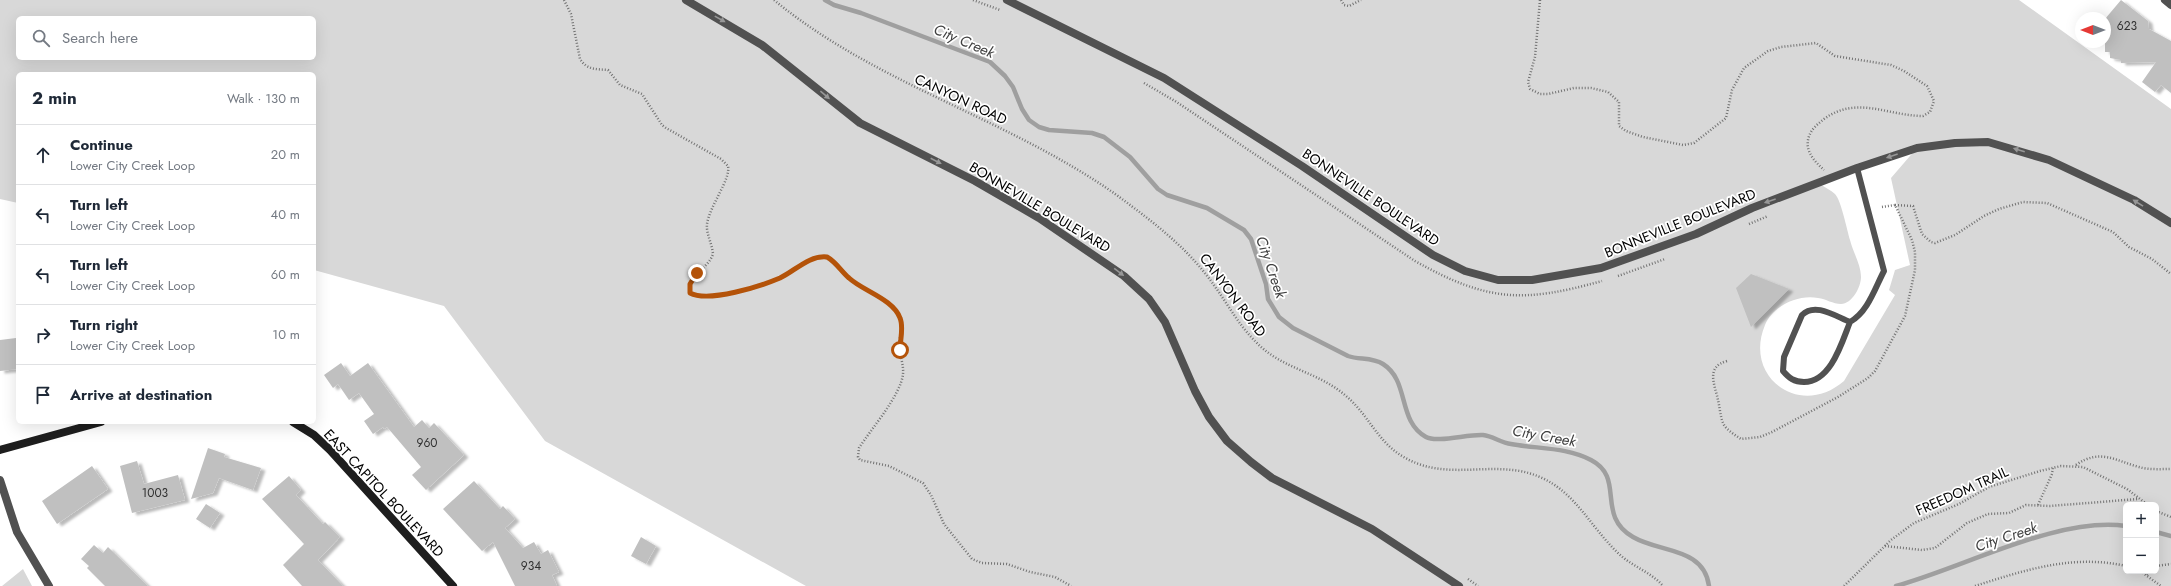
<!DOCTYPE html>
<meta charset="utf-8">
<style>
:root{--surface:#fff;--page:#f6f6f7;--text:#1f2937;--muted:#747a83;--line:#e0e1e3}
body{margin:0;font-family:Jost,sans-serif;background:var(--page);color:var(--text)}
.controls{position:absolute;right:12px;bottom:12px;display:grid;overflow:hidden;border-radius:6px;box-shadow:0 4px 16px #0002}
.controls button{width:36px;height:36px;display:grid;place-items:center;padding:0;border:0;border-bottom:1px solid var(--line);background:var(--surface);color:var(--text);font:20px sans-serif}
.compass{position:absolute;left:2075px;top:12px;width:36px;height:36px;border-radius:50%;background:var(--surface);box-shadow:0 4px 16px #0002;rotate:270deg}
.stop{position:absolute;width:12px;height:12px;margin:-9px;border:3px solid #b45309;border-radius:50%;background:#fff}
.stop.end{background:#b45309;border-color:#fff;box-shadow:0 1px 4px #0008}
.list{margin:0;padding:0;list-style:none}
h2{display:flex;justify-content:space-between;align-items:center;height:52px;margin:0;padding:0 16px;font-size:17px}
h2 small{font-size:13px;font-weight:400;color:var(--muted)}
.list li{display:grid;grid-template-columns:26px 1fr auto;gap:12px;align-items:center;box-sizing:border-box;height:60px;padding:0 16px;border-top:1px solid var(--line)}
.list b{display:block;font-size:15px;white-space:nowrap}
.list p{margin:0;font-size:13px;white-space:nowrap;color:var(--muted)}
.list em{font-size:13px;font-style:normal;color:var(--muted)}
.icon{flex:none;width:22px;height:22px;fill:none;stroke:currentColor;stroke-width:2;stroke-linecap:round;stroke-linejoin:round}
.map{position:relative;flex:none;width:2171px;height:586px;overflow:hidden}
.search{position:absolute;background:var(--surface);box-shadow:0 4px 16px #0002;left:16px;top:16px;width:300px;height:44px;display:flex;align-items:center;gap:10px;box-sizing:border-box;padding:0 14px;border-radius:6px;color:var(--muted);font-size:15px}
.panel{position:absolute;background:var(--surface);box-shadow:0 4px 16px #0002;left:16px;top:72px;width:300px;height:352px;border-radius:6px}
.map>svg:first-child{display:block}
</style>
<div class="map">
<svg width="2171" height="586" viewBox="0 0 2171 586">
<defs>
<filter id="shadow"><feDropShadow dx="4.5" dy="2.5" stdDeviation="1" flood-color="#0004"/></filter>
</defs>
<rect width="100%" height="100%" fill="#fff"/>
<path fill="#d8d8d8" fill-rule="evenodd" d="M 0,0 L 2019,0 L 2171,109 L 2171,586 L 806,586 L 545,441 L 444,306 L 314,270 L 314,74 L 18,74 L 18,203 L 0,199 ZM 18,18 L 314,18 L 314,58 L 18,58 ZM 1916,149 L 1891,178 L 1910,265 L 1895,270 L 1889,290 L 1895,295 L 1844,381 C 1800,419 1743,377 1765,325 C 1773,306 1798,294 1818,298 C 1826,299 1833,304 1841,304 C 1852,304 1861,287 1861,277 C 1861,265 1853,252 1850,240 C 1847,230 1841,200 1835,194 C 1831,190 1824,187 1820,184 ZM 2126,505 L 2156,505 L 2156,571 L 2126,571 Z
M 23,569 L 32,586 L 2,586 Z"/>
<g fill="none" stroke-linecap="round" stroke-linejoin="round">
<path stroke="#9f9f9f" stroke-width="4.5" d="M 825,0 L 834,5 L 861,13 L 990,62 L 1005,76 L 1013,87 L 1022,109 L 1029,120 L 1039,127 L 1049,130 L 1092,133 L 1104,137 L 1130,157 L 1158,189 L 1167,195 L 1207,208 L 1244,230 L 1251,239 L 1266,284 L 1268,299 L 1279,317 L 1293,328 L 1348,356 C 1359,360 1372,357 1383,364 C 1410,381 1397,421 1426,437 C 1437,443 1468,434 1483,435 C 1493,436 1501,443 1511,444 C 1537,449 1567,447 1591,460 C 1626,478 1595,515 1633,537 C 1660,553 1704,547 1709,586
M 2156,532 L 2171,536
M 1896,586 C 1963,568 2058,516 2126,526"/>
</g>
<path fill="#c0c0c0" filter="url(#shadow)" d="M 2121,0 L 2148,21 L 2149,29 L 2171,41 L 2171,93 L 2161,85 L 2155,92 L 2142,82 L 2156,62 L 2121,63 L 2121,60 L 2110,58 L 2110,52 L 2105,52 L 2105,19 Z
M 1751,274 L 1789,289 L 1751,327 L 1736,288 Z
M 16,338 L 18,369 L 0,371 L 0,340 Z
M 341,363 L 350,376 L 368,363 L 414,427 L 422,420 L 429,428 L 434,423 L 464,455 L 426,490 L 412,475 L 421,467 L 387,427 L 384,429 L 383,427 L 373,434 L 364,421 L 374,414 L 359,393 L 349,400 L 338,384 L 333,388 L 324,375 Z
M 208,448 L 225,454 L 224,457 L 261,468 L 253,490 L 219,478 L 213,493 L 191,499 Z
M 137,461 L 144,484 L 178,475 L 185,500 L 132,513 L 120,466 Z
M 92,466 L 108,489 L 57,524 L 42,501 Z
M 289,476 L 301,490 L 296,495 L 323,524 L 325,522 L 340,537 L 318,560 L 343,586 L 302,586 L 283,565 L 304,544 L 262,499 Z
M 474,481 L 500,509 L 503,506 L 515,519 L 505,528 L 523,548 L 534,542 L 541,554 L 548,550 L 559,572 L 552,575 L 557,586 L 515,586 L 493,542 L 482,551 L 443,509 Z
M 206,504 L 220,513 L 210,528 L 196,519 Z
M 641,537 L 656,546 L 646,564 L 631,556 Z
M 94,545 L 103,553 L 108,547 L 148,586 L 105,586 L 87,568 L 89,566 L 81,559 Z"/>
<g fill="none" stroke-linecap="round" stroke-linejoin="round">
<path stroke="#737373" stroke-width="2.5" stroke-dasharray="1 2" stroke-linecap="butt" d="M 564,0 L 571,14 L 580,59 C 587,70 596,69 608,70 L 620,85 L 642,94 L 662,125 L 666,128 L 721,159 L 728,166 C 731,179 710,205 707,224 C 706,234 712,243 713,254 C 708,269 688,275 690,293 C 708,303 762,286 780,278 C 793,272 803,263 815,258 C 834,253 841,273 854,282 C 869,292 887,299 898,314 C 904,323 900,334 899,344 C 899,354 904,364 903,374 C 901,395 871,429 859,448 L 858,457 L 860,460 L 889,466 L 923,483 L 931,495 L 944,524 L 972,559 L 982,563 L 1007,564 L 1030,572 L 1055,577 L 1071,586
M 774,0 C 877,85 1010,119 1118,196 C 1149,219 1180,242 1204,272 C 1223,295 1236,323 1257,343 C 1282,369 1319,372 1346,396 C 1368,414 1377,441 1402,456 C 1441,480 1479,464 1520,471 C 1572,481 1585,522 1619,554 C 1633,567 1651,572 1663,586
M 973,0 L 1000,10
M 1341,0 L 1344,5 L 1349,6 L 1361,0
M 1540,0 L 1535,57 L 1528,82 L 1530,89 L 1540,94 L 1548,94 L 1574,88 L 1591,88 L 1608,92 L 1619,102 L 1619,126 L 1626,131 L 1643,137 L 1683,145 L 1694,143 L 1726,118 L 1732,90 L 1744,68 L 1768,51 L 1781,47 L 1816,43 L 1835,56 L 1891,65 L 1904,71 L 1927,86 L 1934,101 L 1930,112 L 1923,116 C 1888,116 1857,95 1824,119 C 1819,123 1814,127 1811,132 C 1802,148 1813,160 1824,170
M 1144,83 L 1175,101 L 1415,261 C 1488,302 1523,303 1602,281
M 1895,205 L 1913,206 L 1922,234 L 1931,242 L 1935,243 L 1955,235 L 1984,216 L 1999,209 L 2023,202 L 2047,203 L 2113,232 L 2129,247 L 2152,259 L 2171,274
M 1749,224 L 1768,216
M 1618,276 L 1665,259
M 1727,361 C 1705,367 1715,385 1718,400 C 1720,408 1720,417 1724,425 C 1728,431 1735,435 1741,439 L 1760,437 L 1772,432 L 1838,397 L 1868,378 L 1875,371 L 1905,316 L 1915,270 L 1915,252 L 1912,240 L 1897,209 L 1895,205 L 1882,207
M 2076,465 C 2100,448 2116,461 2139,467 C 2149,470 2161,469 2171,469
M 2038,505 L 2052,474 L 2053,467
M 2156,511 L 2171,517
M 1885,546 L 1922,550 L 1935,548 L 1967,523 L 1988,514 L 2009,513 L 2026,505 L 2050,506 L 2138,499
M 2156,566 L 2171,564
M 2140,571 L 2161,586
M 2147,575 L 2151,571
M 1468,579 L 1478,586
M 1844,586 L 1891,540 L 1914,523 L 1959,504 L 1989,487 L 2040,471 L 2061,466 L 2083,467 L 2127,489 L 2148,505
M 1975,586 C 2025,570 2073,554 2126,566"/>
<path stroke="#515151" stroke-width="6" d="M 1850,322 C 1842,342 1831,382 1804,382 C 1794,382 1789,378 1783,371 L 1784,357 L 1802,315 C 1815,302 1835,316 1850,322 C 1868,312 1875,288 1884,271 L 1857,168"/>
<path stroke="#515151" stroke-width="8" d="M 686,0 L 762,45 L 860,123 L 975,181 L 1039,218 L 1124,276 L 1149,299 L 1165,322 L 1195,391 L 1209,417 L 1227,441 L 1251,462 L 1272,478 L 1372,529 L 1459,586
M 1007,0 L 1164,78 L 1302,166 L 1433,255 L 1465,271 L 1498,280 L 1532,280 L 1601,268 L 1696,234 L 1752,208 L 1857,168 L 1917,148 L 1955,143 L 1988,142 L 2049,160 L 2134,200 L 2171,223
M 2165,0 L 2171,5
M 0,480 L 17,532 L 49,586"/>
<path stroke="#1e1e1e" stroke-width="8" d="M 293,422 L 314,435 L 330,450 L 453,586
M 0,450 L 101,422"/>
</g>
<defs><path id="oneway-solid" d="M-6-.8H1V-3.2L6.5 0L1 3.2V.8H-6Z"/></defs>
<g fill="#979797">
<use href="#oneway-solid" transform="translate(720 19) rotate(29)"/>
<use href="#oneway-solid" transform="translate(825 95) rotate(40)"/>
<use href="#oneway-solid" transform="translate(2019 150) rotate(-163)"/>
<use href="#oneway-solid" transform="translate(1892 156) rotate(161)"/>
<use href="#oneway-solid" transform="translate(936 161) rotate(27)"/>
<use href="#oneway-solid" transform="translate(1770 201) rotate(161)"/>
<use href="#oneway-solid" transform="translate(2138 203) rotate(-148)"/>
<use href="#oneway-solid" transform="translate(1119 272) rotate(37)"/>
</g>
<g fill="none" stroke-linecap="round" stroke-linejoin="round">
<path stroke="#b45309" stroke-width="5" d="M 697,273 L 690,284 L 690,293 C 709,303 761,286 780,278 C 795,271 809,255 827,257 C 836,262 841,271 849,278 C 863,291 893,299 900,318 C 904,327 900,340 900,350"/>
</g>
<g text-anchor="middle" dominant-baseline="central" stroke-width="3.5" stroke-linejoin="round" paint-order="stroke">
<g font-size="12" fill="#303030">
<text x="2127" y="26">623</text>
<text x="427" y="443">960</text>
<text x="155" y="493">1003</text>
<text x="531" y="566">934</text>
</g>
<g font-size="14" fill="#000" stroke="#fff">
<text transform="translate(961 99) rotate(25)">CANYON ROAD</text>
<text transform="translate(1371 197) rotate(34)">BONNEVILLE BOULEVARD</text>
<text transform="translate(1040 207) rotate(31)">BONNEVILLE BOULEVARD</text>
<text transform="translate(1680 223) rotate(-22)">BONNEVILLE BOULEVARD</text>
<text transform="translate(1233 295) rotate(53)">CANYON ROAD</text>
<text transform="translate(1962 491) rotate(-24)">FREEDOM TRAIL</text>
<text transform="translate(384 493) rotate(47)">EAST CAPITOL BOULEVARD</text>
</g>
<g font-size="15" font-style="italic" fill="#404040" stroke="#fff">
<text transform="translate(964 41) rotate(23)">City Creek</text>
<text transform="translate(1271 267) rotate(71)">City Creek</text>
<text transform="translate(1544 436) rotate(10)">City Creek</text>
<text transform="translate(2006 537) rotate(-18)">City Creek</text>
</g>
</g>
</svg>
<div class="controls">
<button>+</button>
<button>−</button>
</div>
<svg class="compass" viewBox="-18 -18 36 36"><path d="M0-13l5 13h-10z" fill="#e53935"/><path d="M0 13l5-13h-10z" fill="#747a83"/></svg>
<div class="stop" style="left:900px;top:350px"></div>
<div class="stop end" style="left:697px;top:273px"></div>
<div class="search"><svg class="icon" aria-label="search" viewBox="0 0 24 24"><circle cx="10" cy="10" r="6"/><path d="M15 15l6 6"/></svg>Search here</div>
<section class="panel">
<h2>2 min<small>Walk · 130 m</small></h2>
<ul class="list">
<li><svg class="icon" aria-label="ahead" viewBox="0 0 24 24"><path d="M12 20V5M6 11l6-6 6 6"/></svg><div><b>Continue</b><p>Lower City Creek Loop</p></div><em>20 m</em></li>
<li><svg class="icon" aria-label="left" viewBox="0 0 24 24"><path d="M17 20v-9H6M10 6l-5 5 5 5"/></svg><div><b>Turn left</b><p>Lower City Creek Loop</p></div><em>40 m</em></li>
<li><svg class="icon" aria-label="left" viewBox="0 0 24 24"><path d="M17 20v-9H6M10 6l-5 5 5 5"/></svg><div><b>Turn left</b><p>Lower City Creek Loop</p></div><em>60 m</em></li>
<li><svg class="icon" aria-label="right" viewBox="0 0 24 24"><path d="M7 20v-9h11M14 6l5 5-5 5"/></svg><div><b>Turn right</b><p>Lower City Creek Loop</p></div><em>10 m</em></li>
<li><svg class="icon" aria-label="arrive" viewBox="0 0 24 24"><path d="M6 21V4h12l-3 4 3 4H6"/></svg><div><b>Arrive at destination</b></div></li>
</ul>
</section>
</div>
